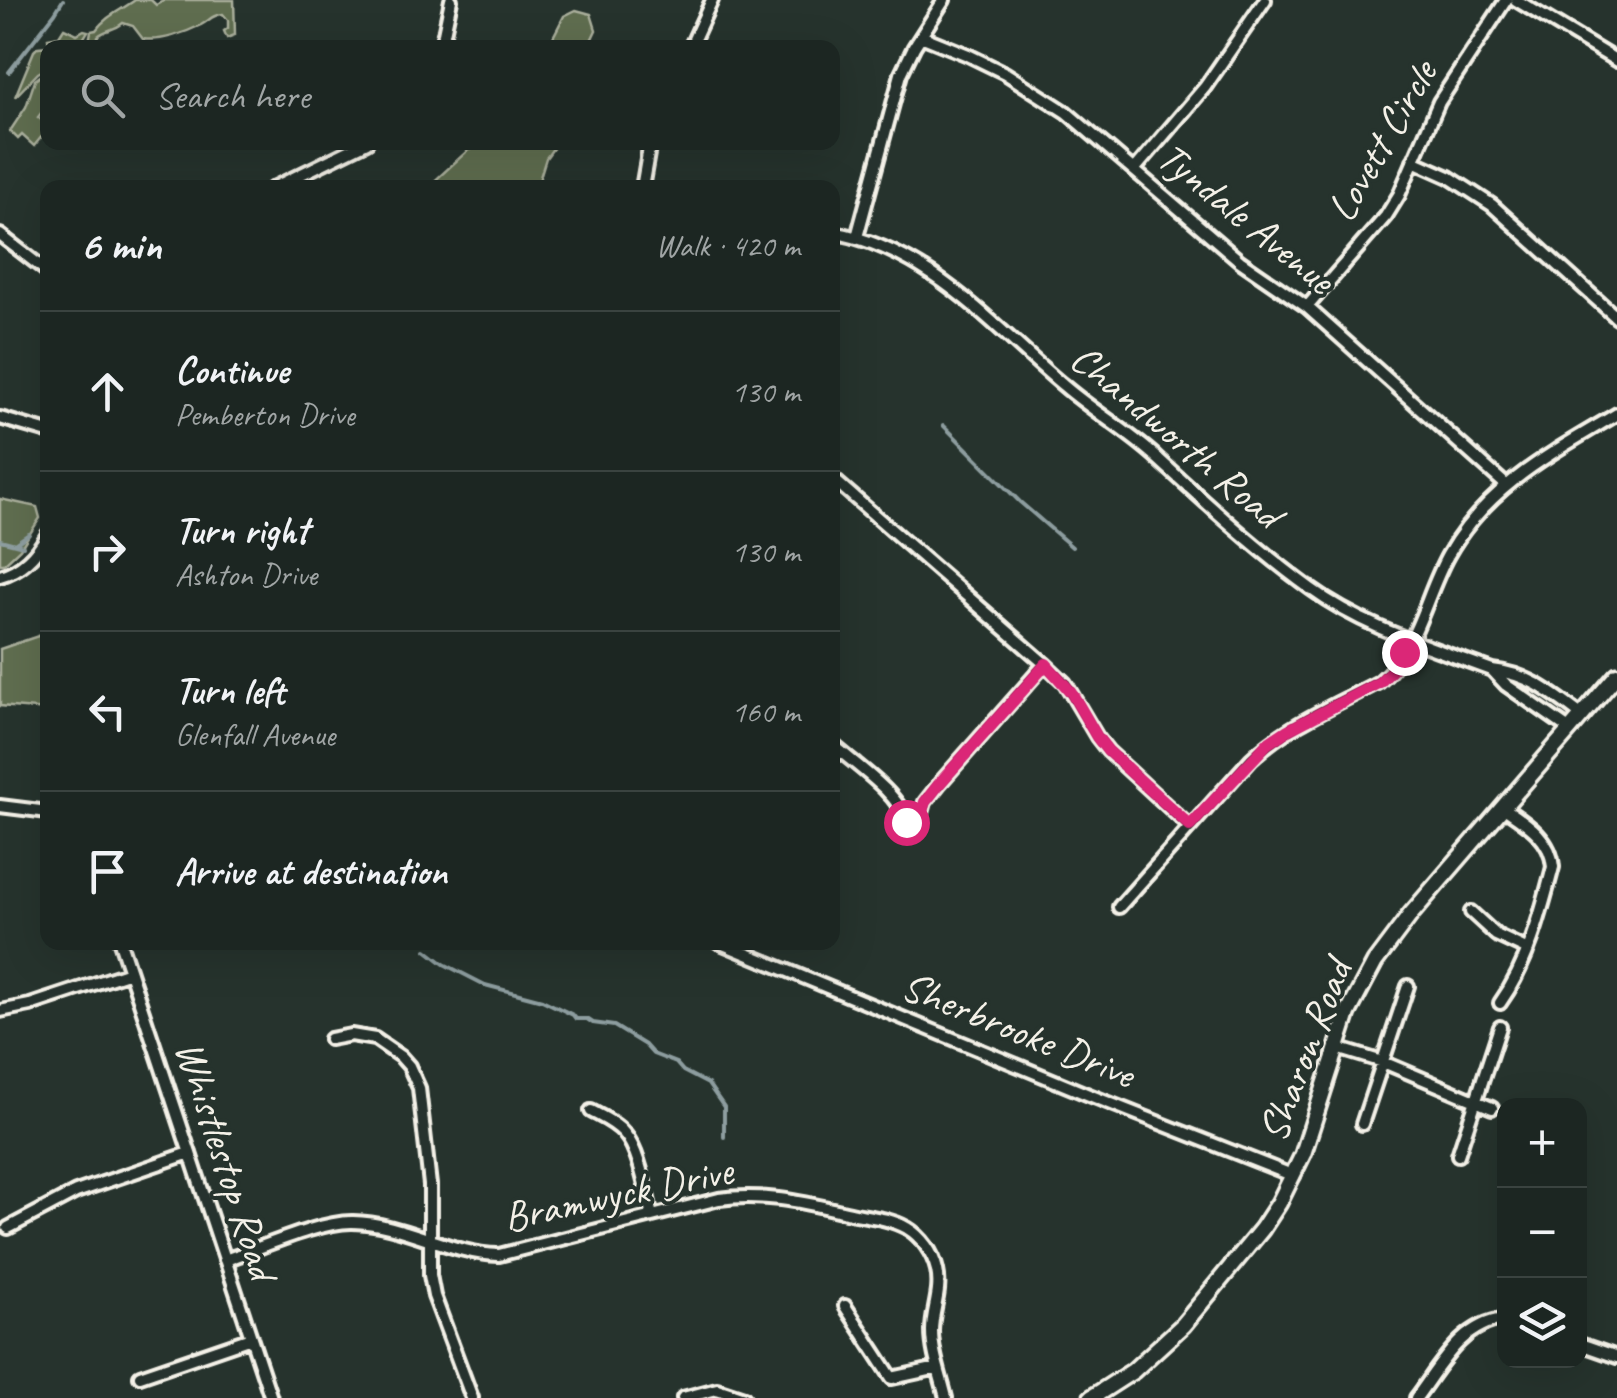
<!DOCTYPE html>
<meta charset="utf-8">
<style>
:root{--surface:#1c2622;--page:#29322f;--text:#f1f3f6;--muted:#a0a5a5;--line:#3a4340}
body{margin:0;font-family:Caveat,sans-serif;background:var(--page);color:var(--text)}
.controls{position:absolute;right:30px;bottom:30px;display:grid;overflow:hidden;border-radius:20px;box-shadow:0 10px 40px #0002}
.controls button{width:90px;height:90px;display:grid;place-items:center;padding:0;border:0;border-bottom:2px solid var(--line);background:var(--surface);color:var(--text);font:50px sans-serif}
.stop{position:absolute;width:30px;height:30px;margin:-22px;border:8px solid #db2777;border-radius:50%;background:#fff}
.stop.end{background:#db2777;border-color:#fff;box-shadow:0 2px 10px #0008}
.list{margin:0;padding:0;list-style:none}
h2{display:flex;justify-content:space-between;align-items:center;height:130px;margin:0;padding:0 40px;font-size:42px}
h2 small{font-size:32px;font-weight:400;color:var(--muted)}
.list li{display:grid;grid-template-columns:65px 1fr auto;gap:30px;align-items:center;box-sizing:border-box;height:160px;padding:0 40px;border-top:2px solid var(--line)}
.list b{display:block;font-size:38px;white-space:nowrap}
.list p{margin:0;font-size:32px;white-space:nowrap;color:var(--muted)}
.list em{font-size:32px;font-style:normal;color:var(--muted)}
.icon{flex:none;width:55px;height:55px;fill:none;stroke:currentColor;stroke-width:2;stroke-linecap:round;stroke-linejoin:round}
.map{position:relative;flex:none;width:1617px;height:1398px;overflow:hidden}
.search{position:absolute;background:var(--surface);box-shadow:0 10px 40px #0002;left:40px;top:40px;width:800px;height:110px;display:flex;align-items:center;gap:25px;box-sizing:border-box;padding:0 35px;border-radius:20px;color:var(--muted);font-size:38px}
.panel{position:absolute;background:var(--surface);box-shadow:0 10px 40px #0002;left:40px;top:180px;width:800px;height:770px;border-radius:20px}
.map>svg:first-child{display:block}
</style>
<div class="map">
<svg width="1617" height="1398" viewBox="0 0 1617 1398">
<rect width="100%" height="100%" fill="#26332d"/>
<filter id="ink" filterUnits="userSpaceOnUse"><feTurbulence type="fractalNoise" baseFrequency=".01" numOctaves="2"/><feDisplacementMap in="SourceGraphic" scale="20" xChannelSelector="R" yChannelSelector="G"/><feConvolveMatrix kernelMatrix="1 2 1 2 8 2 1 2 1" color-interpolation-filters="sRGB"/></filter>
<g filter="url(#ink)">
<path fill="#5f6d4f" stroke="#aaaf9c" stroke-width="2.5" d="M 135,0 L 151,0 L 156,5 L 165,0 L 234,0 L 235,35 L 227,38 L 224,31 L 228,28 L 228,20 L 223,14 C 212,15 210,20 201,25 C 185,33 160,42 143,39 L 133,26 L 123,23 C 113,31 106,29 98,36 L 98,47 L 88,47 L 91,31 L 96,30 C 106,16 120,11 135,0 Z
M 576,10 L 591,14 L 596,30 L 588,47 L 548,47 L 564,16 Z
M 64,28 L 77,34 L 84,30 L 88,31 C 77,51 72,48 48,48 L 47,68 L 38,73 L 15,97 L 34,51 L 38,47 L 49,46 L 48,38 L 59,36 Z
M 47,71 L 47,106 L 38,117 L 47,125 L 47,130 L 34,146 L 22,135 L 18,139 L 10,131 L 26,107 L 35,80 Z
M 476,143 L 476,142 L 557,143 L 546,158 L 537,187 L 428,187 Z
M 0,499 L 37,507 L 40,518 L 20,549 L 4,564 L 0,564 Z
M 47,633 L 47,710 L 0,706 L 0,649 Z"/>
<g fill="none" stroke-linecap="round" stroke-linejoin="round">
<path stroke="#8d9d9f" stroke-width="4" d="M 9,72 L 55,13 L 63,0
M 943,425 L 1020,502 L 1072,547
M 0,540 L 23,546
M 16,543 L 29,534
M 426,950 L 444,964 L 485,985 L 542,1000 L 573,1015 L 576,1019 L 587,1019 L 593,1023 L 614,1026 L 645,1045 L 653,1054 L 676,1063 L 683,1071 L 708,1084 L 724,1107 L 724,1137"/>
<defs>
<path id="street" d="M 1516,0 L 1617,61
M 921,36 L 968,55 L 1005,73 L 1066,112 L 1240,261 L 1307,307 L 1506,485
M 441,48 L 451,0
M 690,48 L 712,0
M 1413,161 L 1449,177 L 1492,205 L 1617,318
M 1135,169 L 1205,87 L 1265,0
M 273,188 L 367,142
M 642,188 L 650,142
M 832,232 C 931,250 991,325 1064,386 C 1093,411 1126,430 1155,456 C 1205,502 1256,549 1311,589 C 1364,628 1431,647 1492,670
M 0,235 L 48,272
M 857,237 L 901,74 L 914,47 L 944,0
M 1307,307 L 1386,216 L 1399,195 L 1439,102 L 1506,0
M 0,418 L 48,432
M 832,478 L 1045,664 L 1065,683 L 1097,737 L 1108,751 L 1190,827
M 0,576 C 22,570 37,554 48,534
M 1569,729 L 1506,685 L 1492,670 C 1529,674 1552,693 1581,715
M 832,744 C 854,764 899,793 906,821 L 914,825 L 920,820 L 925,802 L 940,783 L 1045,664
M 0,806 L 48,812
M 1119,907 L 1251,759 C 1287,725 1335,705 1379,682 C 1417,651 1425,596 1448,555 C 1487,486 1552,453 1617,414
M 1471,912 L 1496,935 L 1528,950
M 120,942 L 271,1398
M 718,942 L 1089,1095 L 1294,1176
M 1500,1003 C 1528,964 1541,913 1553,867 C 1551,838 1526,823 1504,808
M 0,1011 L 30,1005 L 130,972
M 330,1039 L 351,1035 L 375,1039 L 401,1057 L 409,1066 L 419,1088 L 430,1185 L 430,1275 L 434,1296 L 472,1398
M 1337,1048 L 1383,1062 L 1492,1108
M 591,1111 C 602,1117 616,1123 624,1133 C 640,1151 646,1193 652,1216
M 1362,1124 L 1408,986
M 1458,1155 L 1500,1027
M 8,1228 L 76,1192 L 190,1153
M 225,1260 C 259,1249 320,1221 353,1222 C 404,1223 449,1254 499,1255 L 719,1199 C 766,1192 810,1204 855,1214 C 872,1217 891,1219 907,1228 C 922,1237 933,1253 937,1270 C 942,1292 932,1310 932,1331 C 932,1354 941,1376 946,1398
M 845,1306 L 892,1378 L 938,1368
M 1580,1344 L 1617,1357
M 140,1376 L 251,1338
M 683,1398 L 717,1389 L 744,1398
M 1416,1398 C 1440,1366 1461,1324 1504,1319"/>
<path id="secondary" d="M 1091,1398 L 1133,1371 L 1183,1325 L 1262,1229 L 1279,1203 L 1303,1154 L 1348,1013 L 1375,962 L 1411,914 L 1617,675"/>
</defs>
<use href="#street" stroke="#f4f1e8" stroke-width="18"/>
<use href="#secondary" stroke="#f4f1e8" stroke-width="21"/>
<use href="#street" stroke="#26332d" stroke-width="10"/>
<use href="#secondary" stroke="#26332d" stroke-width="14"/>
</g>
</g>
<g fill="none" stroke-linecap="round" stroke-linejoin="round" filter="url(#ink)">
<path stroke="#db2777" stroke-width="12" d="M 906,822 L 909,825 L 918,824 L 925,802 L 940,783 L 1046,664 L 1071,692 L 1097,737 L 1108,751 L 1190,826 L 1267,744 L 1288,730 L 1380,682 L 1398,664 L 1404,652"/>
</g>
<g text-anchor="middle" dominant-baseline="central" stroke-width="8" stroke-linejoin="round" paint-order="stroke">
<g font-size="42" fill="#f4f1e8" stroke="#26332d">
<text transform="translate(1382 141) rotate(-60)">Lovett Circle</text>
<text transform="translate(1246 218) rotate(39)">Tyndale Avenue</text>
<text transform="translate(1176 436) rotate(40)">Chandworth Road</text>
<text transform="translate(1018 1030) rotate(22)">Sherbrooke Drive</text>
<text transform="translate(1305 1051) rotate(-69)">Sharon Road</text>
<text transform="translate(226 1160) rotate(72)">Whistlestop Road</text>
<text transform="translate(618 1194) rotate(-12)">Bramwyck Drive</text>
</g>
</g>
</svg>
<div class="controls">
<button>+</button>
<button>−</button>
<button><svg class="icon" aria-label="layers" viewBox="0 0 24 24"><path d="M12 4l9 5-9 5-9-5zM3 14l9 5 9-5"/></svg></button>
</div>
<div class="stop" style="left:906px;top:822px"></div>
<div class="stop end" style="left:1404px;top:652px"></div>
<div class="search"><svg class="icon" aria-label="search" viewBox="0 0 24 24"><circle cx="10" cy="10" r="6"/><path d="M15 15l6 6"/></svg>Search here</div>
<section class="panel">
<h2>6 min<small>Walk · 420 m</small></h2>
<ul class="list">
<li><svg class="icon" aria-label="ahead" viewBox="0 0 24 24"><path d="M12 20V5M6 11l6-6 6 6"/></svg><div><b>Continue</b><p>Pemberton Drive</p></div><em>130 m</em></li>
<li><svg class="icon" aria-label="right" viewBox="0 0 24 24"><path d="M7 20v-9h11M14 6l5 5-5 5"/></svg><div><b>Turn right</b><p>Ashton Drive</p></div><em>130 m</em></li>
<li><svg class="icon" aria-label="left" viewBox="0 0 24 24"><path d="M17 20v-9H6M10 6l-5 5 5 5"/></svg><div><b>Turn left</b><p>Glenfall Avenue</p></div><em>160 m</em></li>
<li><svg class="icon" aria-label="arrive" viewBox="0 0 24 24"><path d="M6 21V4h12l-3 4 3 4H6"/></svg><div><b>Arrive at destination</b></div></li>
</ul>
</section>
</div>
